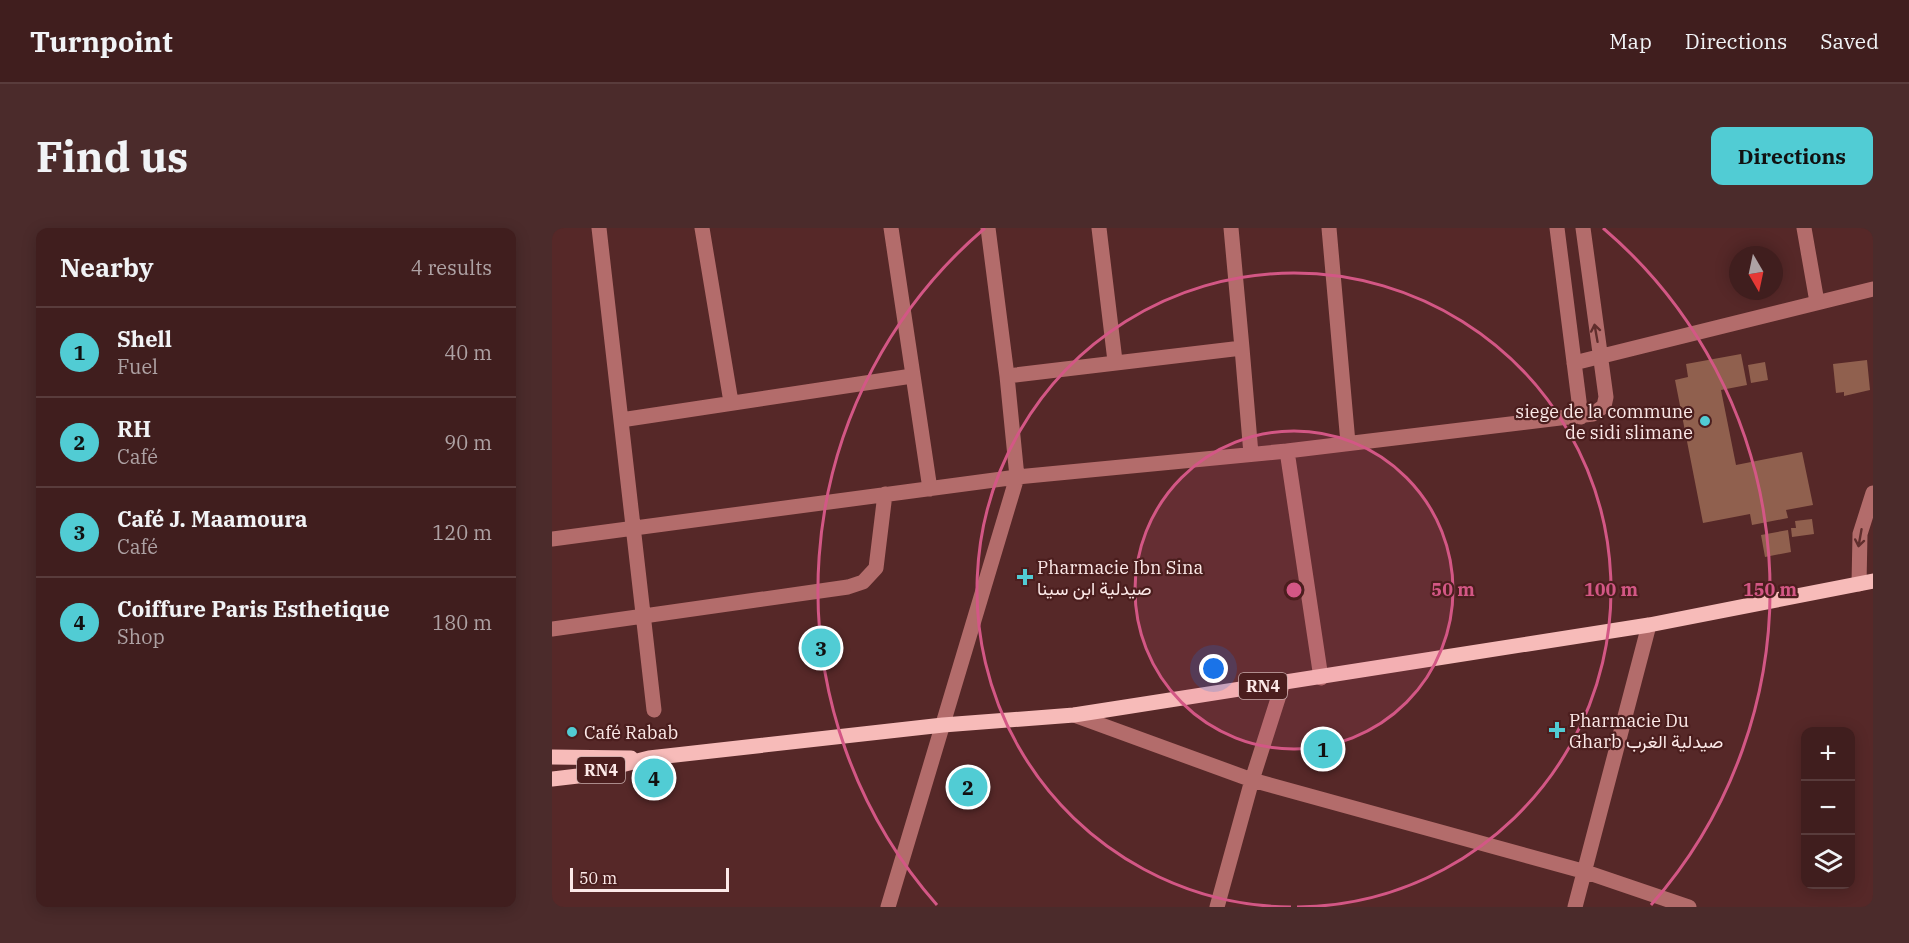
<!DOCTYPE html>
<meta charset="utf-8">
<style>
:root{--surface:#401e1e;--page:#4b2b2b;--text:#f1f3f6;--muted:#aea2a4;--line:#593c3c;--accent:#51ccd4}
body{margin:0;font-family:"IBM Plex Serif",Vazirmatn,serif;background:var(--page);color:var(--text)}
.controls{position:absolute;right:18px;bottom:18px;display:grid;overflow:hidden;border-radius:12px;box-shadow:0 3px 15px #0003}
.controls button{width:54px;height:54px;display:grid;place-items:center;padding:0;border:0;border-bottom:2px solid var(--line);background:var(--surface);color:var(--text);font:30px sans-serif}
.compass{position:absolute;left:1177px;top:18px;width:54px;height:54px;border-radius:50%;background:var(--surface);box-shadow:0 3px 15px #0003;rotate:171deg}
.scale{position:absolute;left:18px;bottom:15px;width:159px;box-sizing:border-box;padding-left:6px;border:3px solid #fce9e8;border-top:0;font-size:16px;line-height:21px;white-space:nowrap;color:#fce9e8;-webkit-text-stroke:4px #4b1e1e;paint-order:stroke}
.you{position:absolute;left:662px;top:441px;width:21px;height:21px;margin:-15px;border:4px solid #fff;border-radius:50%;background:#1a73e8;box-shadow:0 0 0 9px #1a73e833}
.badge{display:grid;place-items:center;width:39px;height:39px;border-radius:50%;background:var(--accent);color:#111;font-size:20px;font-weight:700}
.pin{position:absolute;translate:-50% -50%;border:3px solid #fff;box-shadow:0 2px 6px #0006}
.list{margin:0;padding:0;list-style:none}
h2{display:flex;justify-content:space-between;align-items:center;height:78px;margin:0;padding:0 24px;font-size:26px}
h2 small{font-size:20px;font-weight:400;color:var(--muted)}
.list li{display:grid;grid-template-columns:39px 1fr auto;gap:18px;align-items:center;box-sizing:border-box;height:90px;padding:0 24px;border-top:2px solid var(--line)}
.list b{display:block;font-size:22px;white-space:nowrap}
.list p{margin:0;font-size:20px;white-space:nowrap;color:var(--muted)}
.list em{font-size:20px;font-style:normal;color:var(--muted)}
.icon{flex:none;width:33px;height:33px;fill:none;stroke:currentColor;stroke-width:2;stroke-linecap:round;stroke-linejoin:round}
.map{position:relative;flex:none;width:1321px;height:679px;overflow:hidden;border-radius:12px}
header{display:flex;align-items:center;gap:36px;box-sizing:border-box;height:84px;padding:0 30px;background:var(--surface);border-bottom:2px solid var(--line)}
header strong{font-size:28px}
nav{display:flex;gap:33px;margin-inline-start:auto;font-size:21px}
.intro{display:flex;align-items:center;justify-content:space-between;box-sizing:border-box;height:144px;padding:0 36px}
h1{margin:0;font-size:42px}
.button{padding:15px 27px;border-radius:12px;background:var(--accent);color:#111;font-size:21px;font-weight:700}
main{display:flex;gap:36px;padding:0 36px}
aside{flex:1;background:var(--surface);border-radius:12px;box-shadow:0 3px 15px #0003}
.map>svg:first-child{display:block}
</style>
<header>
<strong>Turnpoint</strong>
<nav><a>Map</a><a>Directions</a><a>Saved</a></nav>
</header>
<div class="intro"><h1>Find us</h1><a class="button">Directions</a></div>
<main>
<aside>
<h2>Nearby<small>4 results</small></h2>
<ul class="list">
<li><span class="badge">1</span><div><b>Shell</b><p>Fuel</p></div><em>40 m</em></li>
<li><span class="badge">2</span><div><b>RH</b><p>Café</p></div><em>90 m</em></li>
<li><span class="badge">3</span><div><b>Café J. Maamoura</b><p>Café</p></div><em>120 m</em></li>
<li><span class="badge">4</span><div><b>Coiffure Paris Esthetique</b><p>Shop</p></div><em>180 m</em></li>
</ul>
</aside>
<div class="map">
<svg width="1321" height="679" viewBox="0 0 1321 679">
<rect width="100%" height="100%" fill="#562828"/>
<path fill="#90604e" d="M 1189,126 L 1195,157 L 1169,162 L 1184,237 L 1250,224 L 1261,277 L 1234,282 L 1236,290 L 1200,297 L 1198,286 L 1151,295 L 1123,152 L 1136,149 L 1134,136 Z
M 1315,132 L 1318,162 L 1292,168 L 1292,164 L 1284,165 L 1281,136 Z
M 1213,134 L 1216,152 L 1199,155 L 1196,137 Z
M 1260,291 L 1262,306 L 1240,309 L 1239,300 L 1244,300 L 1243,293 Z
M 1236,302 L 1239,324 L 1213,329 L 1209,307 Z"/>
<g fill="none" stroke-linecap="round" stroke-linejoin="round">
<path stroke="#b36c6b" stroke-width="15" d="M 47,0 L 102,482
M 150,0 L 179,174
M 339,0 L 378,261
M 547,0 L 563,133
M 679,0 L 690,120
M 777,0 L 796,215
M 1005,0 L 1029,189
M 1252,0 L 1265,74
M 1022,135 L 1321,61
M 455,148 L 690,120 L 699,226
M 69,192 L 360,148
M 735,223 L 769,450
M 0,311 L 465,249 L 735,223 L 1041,186 L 1052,178 L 1054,169 L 1031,0
M 1307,356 L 1308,306 L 1321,265
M 0,401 L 296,359 L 311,354 L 324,340 L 333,266
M 522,487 L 700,552 L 1034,644 L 1137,679
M 336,679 L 465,249 L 455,148 L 436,0
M 665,679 L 700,552 L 731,455
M 1023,679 L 1097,397"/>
<path stroke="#f7bbb9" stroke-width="15" d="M 0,529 L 79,530
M 0,551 L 26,548 L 97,530 L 391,497 L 522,487 L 1097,397 L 1321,353"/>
</g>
<defs><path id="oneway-shaft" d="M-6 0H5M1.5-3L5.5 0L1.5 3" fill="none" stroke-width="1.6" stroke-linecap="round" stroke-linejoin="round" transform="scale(1.5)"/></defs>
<g stroke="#602e2d">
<use href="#oneway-shaft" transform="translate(1044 105) rotate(-100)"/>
<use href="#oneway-shaft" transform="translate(1308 310) rotate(100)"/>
</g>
<circle cx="742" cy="362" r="159" fill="#d35785" fill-opacity=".12"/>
<g fill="none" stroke="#d35785" stroke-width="3">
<circle cx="742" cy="362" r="159"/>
<path d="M739 679A317 317 0 1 1 745 679"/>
<path d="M385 677A476 476 0 0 1 433 0M1051 0A476 476 0 0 1 1099 677"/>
</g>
<g fill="#51ccd4" stroke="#4b1e1e" stroke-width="2">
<circle cx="1153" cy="193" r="6"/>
<path d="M470 340h6v6h6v6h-6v6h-6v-6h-6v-6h6z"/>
<path d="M1002 493h6v6h6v6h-6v6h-6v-6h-6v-6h6z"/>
<circle cx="20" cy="504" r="6"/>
</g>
<g text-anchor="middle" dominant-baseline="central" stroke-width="4.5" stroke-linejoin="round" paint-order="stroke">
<g fill="#4b1e1e" stroke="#c7acab" stroke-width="1.5">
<rect x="687" y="445" width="48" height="26" rx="4.5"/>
<rect x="25" y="529" width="48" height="26" rx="4.5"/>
</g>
<g font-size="16" font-weight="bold" fill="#fce9e8">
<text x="711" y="458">RN4</text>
<text x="49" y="542">RN4</text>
</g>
<g font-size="18" fill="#fce9e8" stroke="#4b1e1e" text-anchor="start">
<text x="1141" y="183" text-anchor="end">siege de la commune<tspan x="1141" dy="21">de sidi slimane</tspan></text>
<text x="485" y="339">Pharmacie Ibn Sina<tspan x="485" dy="21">صيدلية ابن سينا</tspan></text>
<text x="1017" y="492">Pharmacie Du<tspan x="1017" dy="21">Gharb صيدلية الغرب</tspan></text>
<text x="32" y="504">Café Rabab</text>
</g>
</g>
<circle cx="742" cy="362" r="9" fill="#d35785" stroke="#4b1e1e" stroke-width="3"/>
<g font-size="18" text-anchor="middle" font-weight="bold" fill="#d35785" stroke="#4b1e1e" stroke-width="4.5" stroke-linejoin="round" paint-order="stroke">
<text x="901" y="368">50 m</text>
<text x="1059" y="368">100 m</text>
<text x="1218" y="368">150 m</text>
</g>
</svg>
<div class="controls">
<button>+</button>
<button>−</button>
<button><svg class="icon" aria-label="layers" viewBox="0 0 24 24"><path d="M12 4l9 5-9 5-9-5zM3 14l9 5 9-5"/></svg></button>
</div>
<svg class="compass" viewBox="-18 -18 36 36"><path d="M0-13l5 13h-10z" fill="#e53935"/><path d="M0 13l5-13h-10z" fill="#aea2a4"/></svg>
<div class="scale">50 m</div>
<div class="you"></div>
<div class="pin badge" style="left:771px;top:521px">1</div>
<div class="pin badge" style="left:416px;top:559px">2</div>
<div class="pin badge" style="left:269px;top:420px">3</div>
<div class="pin badge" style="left:102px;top:550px">4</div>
</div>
</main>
